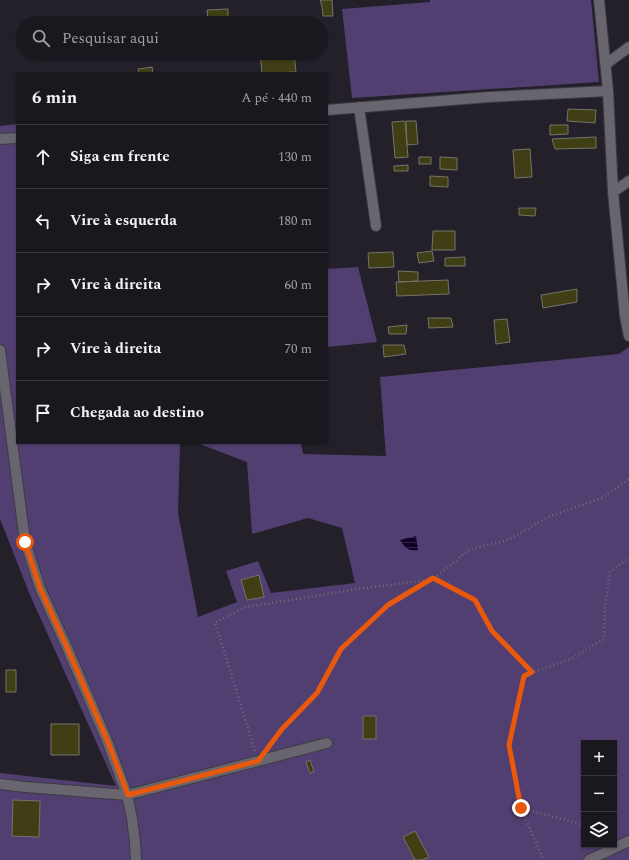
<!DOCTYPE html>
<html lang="pt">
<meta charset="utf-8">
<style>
:root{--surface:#1a181f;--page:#27252c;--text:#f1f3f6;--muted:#9fa0a4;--line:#38373d}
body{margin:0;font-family:Spectral,serif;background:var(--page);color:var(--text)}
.controls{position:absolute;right:12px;bottom:12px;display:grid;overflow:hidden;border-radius:0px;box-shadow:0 1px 3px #0004}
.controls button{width:36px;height:36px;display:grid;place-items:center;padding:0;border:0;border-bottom:1px solid var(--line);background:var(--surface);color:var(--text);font:20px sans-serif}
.stop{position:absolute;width:12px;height:12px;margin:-9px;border:3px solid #ea580c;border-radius:50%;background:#fff}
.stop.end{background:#ea580c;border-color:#fff;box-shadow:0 1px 4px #0008}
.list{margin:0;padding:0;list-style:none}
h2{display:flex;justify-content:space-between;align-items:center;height:52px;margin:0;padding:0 16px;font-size:17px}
h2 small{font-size:13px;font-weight:400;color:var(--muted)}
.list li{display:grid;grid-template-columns:26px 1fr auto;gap:12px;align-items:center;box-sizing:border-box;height:64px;padding:0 16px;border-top:1px solid var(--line)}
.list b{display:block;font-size:15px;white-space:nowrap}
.list em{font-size:13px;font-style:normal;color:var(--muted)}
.icon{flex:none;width:22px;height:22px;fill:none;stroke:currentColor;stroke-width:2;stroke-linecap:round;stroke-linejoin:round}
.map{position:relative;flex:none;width:629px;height:860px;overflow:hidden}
.search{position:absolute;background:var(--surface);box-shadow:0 1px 3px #0004;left:16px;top:16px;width:312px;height:44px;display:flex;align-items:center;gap:10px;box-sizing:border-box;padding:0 14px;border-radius:22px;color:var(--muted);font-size:15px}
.panel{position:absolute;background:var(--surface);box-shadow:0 1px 3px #0004;left:16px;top:72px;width:312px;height:372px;border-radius:0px}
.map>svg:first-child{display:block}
</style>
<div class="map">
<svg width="629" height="860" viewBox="0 0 629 860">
<defs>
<pattern id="water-rules" width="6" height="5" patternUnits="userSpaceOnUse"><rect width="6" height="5" fill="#110027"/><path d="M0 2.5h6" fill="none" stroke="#332446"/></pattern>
</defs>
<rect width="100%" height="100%" fill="#232029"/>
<path fill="#523f71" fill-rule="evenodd" d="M 430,0 L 591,0 L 599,82 L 352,98 L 342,9 L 430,2 Z
M 17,124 L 17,443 L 180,443 L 178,513 L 198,617 L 237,602 L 226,571 L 258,561 L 271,593 L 355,583 L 342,528 L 308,518 L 252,534 L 247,462 L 197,443 L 301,443 L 303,454 L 386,456 L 380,377 L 619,354 L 629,347 L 629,860 L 0,860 L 0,773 L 116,786 L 30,595 L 0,519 L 0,126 ZM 584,743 L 614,743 L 614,845 L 584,845 Z
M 358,267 L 377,342 L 327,347 L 327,269 Z"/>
<path fill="url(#water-rules)" d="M 416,536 L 418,550 C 408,551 406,549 400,540 Z"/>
<path fill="#3f3e14" stroke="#747469" d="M 320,0 L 332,0 L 333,16 L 323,16 L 322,6 Z
M 228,9 L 228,20 L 208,21 L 207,10 Z
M 260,53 L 294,53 L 296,72 L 262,73 Z
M 152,67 L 153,73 L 139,73 L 138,69 Z
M 568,109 L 596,110 L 595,123 L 567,121 Z
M 405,121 L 408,157 L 395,158 L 392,122 Z
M 406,121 L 416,121 L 418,144 L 407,145 Z
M 550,125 L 568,125 L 568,134 L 550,135 Z
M 596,137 L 596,148 L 555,149 L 552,139 Z
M 530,149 L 532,177 L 515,178 L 513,150 Z
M 419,157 L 431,157 L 431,164 L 419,164 Z
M 440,157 L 457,158 L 457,170 L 440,169 Z
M 408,165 L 408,171 L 394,171 L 394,166 Z
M 430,176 L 448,177 L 448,187 L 430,186 Z
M 519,208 L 536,208 L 535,216 L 519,215 Z
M 433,231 L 455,231 L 455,250 L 432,250 Z
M 432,251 L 434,261 L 419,263 L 417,253 Z
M 393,252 L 394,267 L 369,268 L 368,253 Z
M 465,257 L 465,266 L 445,266 L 445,258 Z
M 398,271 L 418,272 L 418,281 L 399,282 Z
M 448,280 L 449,294 L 397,296 L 396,282 Z
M 577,289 L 577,302 L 543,308 L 541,295 Z
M 428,318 L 451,318 L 453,327 L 429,328 Z
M 507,319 L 510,342 L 496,344 L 494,320 Z
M 407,325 L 406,334 L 389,334 L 388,327 Z
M 383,345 L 404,345 L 406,354 L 384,357 Z
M 259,575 L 264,597 L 247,600 L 241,580 Z
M 6,670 L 16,670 L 16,692 L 6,692 Z
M 363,716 L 376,716 L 376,739 L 363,739 Z
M 51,724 L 79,724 L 79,755 L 51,755 Z
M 310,760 L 314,772 L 310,773 L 306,762 Z
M 13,800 L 40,801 L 39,837 L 12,836 Z
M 415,831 L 429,857 L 422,860 L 415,860 L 403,837 Z"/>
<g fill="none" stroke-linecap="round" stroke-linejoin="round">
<defs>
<path id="minor" d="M 599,0 L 608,91 L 613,192 L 625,316 L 629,336
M 606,64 L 629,47
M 359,107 L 376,226
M 327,110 L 489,97 L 608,91
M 0,139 L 17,138
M 613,192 L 629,181
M 0,350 L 25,541 L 40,588 L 66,645 L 108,743 L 127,795 L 132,818 L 135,843 L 136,860
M 0,784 L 26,787 L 127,795 L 327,743
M 589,860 L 629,841"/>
</defs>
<use href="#minor" stroke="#3d3b42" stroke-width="12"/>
<path stroke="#6e6c74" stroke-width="2.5" stroke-dasharray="1 3" stroke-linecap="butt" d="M 270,746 L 282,729 L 317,693 L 341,649 L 388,605 L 433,579 L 475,600 L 492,631 L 532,673
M 255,751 L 215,622 L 246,607 L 358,589 L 433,579 L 470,549 L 508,540 L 548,517 L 602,498 L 629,479
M 521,809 L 544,860
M 584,825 L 521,808 L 509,745 L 523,676 L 571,659 L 604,639 L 605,605 L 610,572 L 629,558"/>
<use href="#minor" stroke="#68656f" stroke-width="10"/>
</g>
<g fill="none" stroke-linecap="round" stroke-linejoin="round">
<path stroke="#ea580c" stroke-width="5" d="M 25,542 L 40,588 L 66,645 L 108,742 L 128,795 L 258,761 L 282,729 L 317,693 L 341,649 L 388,605 L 433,578 L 475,600 L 492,631 L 532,672 L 524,676 L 509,745 L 521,808"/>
</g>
</svg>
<div class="controls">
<button>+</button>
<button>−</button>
<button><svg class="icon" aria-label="layers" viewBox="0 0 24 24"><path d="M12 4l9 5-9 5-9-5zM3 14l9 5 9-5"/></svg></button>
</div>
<div class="stop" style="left:25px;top:542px"></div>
<div class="stop end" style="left:521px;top:808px"></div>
<div class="search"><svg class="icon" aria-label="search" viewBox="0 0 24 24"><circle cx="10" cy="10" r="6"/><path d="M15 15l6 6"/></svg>Pesquisar aqui</div>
<section class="panel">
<h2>6 min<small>A pé · 440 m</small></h2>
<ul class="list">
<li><svg class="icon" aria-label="ahead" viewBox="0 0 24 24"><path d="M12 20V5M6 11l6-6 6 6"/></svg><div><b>Siga em frente</b></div><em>130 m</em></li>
<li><svg class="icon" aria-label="left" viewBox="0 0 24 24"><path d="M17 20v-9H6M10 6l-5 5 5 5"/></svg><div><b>Vire à esquerda</b></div><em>180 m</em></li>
<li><svg class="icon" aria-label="right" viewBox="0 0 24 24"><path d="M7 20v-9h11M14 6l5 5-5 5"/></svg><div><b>Vire à direita</b></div><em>60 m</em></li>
<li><svg class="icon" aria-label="right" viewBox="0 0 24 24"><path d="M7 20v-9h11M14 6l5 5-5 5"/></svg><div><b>Vire à direita</b></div><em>70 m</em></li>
<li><svg class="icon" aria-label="arrive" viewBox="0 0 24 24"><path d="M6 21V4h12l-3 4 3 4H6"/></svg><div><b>Chegada ao destino</b></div></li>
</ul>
</section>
</div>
